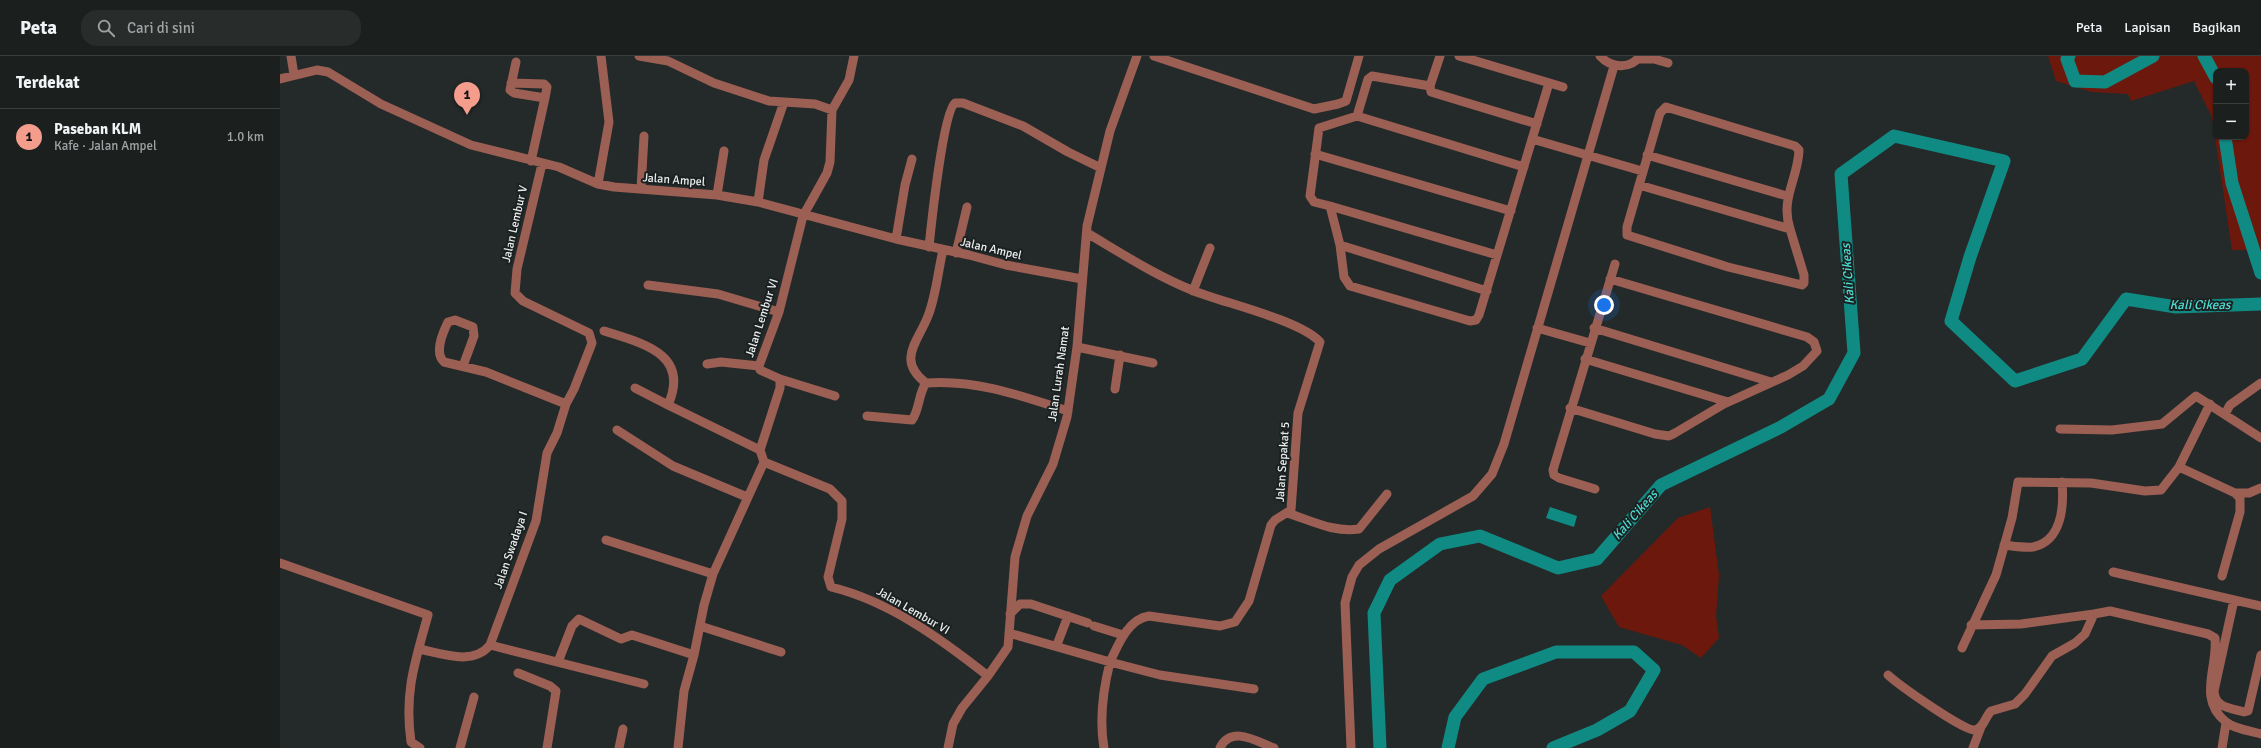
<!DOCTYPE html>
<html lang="id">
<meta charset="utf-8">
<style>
:root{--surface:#1b201f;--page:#282d2c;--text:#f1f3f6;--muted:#a0a3a4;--line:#393e3d;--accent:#f49d8d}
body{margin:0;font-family:Signika,sans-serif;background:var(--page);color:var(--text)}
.controls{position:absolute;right:12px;top:12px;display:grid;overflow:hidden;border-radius:8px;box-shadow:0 1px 3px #0004}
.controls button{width:36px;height:36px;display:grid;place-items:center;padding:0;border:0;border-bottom:1px solid var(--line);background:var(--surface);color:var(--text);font:20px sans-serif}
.you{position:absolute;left:1324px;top:249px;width:14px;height:14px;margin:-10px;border:3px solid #fff;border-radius:50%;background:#1a73e8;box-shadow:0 0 0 6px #1a73e833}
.badge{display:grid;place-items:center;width:26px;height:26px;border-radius:50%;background:var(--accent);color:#111;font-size:13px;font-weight:700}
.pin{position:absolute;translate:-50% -33px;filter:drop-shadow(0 1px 2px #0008)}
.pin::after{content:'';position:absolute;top:21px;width:14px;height:12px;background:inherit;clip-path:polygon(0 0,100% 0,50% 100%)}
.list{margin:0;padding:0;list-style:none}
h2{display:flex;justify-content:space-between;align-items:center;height:52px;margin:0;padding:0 16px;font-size:17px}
h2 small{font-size:13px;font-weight:400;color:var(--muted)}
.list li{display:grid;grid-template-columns:26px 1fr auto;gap:12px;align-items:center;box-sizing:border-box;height:56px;padding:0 16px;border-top:1px solid var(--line)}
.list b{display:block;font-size:15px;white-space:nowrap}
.list p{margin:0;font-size:13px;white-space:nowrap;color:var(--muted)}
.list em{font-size:13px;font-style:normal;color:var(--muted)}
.icon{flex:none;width:22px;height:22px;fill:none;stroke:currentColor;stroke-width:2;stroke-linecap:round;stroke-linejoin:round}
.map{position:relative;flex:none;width:1981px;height:692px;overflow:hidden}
header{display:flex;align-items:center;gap:24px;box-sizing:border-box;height:56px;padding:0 20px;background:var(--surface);border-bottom:1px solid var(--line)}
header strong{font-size:19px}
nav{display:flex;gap:22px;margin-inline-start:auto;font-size:14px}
.search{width:280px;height:36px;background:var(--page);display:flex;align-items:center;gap:10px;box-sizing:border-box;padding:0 14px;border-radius:16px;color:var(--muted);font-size:15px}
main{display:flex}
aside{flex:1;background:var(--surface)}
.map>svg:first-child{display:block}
</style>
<header>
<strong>Peta</strong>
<div class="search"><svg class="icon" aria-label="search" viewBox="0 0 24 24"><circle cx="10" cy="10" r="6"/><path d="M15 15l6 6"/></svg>Cari di sini</div>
<nav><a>Peta</a><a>Lapisan</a><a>Bagikan</a></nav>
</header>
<main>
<aside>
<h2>Terdekat<small></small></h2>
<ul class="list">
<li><span class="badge">1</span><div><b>Paseban KLM</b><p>Kafe · Jalan Ampel</p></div><em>1.0 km</em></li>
</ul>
</aside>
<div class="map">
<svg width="1981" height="692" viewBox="0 0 1981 692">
<rect width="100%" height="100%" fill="#242a29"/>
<path fill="#6d180d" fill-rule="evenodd" d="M 1768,0 L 1981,0 L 1981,194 L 1952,194 L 1932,61 L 1914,25 L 1851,45 L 1848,38 L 1812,36 L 1776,25 ZM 1936,15 L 1966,15 L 1966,81 L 1936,81 Z
M 1430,451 L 1439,519 L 1436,560 L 1439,582 L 1421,602 L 1402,589 L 1339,571 L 1321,540 L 1398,462 Z"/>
<path fill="#108b84" d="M 1270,451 L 1297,460 L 1294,471 L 1266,462 Z"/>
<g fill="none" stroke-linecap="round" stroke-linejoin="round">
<path stroke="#108b84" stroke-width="13" d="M 1789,0 L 1787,3 L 1795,25 L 1825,26 L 1873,0
M 1924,0 L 1936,22
M 1945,81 L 1952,127 L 1981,217
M 1100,692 L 1094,557 L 1110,524 L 1160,488 L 1200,480 L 1278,512 L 1317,503 L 1381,429 L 1501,371 L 1549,343 L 1574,297 L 1561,118 L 1614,80 L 1724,105 L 1690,201 L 1671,265 L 1735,325 L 1802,303 L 1846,243 L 1896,251 L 1981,248
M 1168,692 L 1175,661 L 1203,623 L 1276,596 L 1354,596 L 1374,614 L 1350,655 L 1317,674 L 1273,692"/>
<path stroke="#9b5f54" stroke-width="9" d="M 11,0 L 14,19
M 359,0 L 388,5 L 434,27 L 489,45 L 535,48 L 552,54
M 574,0 L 569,24 L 552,54 L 550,106 L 547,117 L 523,160 L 499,256 L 479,310 L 480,314 L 500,323 L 500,332 L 480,394 L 484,406 L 550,433 L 562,445 L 562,463 L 548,521 L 551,531 C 609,545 661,583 708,620
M 874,0 L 1034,53 L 1058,48 L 1066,45 L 1079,0
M 1160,0 L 1150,30 L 1151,36 L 1257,68
M 1179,0 L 1283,31
M 1320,0 C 1331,12 1350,14 1360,0
M 1358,3 L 1374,3 L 1388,7
M 236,6 L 230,34 L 234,37 L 265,42 L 251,105
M 0,23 L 37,14 L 48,16 L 101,48 L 191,89 L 279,111 L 318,128 L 334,131 L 437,139 L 478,146 L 616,183 L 689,199 L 726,209 L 802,223
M 231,27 L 264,28 L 267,31 L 265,42
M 1077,60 L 1088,23 L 1092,20 L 1150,30
M 1252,83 L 1362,115
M 1035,98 L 1231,155
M 1367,99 L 1507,140
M 1244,111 L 1077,60 L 1039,72 L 1030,140 L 1034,146 L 1050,150 L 1060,189 L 1064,221 L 1070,230 L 1190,265 L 1196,264 L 1199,259 L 1269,27
M 318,128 L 329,66 L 321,0
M 1359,129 L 1510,173 C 1500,143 1518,123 1519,94 L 1515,90 L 1386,51 L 1380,57 L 1347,171 L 1347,179 L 1448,211 L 1522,229 L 1524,227 L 1524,219 L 1510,173
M 361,133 L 364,80
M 437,139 L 444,95
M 478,146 L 484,104 L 504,46
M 1050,150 L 1217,199
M 616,183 L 625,129 L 632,103
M 1060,189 L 1207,235
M 649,191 C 651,171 663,56 675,47 L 683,47 L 743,70 L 788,96 L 821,112
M 676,197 L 687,151
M 368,229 L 438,238 L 499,256
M 913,235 L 930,192
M 1257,272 L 1310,287
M 1314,272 L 1491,326
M 324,275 C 361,287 411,297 388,349 L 480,394
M 797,291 L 873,307
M 1305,303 L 1448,346
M 427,308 L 441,306 L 479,310
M 183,310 L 194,280 L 193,271 L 175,264 L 168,266 C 163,276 154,297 164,306 L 206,316 L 286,348
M 500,323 L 555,340
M 646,327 C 616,304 638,286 648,260 C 656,240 658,215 663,194
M 355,332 L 388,349
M 835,333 L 840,299
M 1290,352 L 1375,378 L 1389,380 L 1395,377 L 1444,348 L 1508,319 L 1523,310 L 1537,295 L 1534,286 L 1527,281 L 1330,223
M 1945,358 L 1950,349 L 1981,327
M 587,360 L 632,364 C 640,353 638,338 646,327 C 696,323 742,340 788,355
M 1780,373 L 1832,374 L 1882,368 L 1916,340 L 1981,382
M 337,374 L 393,410 L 467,441
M 1899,411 L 1955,437 L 1960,442 L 1960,456 L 1942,520
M 1315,433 L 1279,422 L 1274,419 L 1273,414 L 1335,208
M 1955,437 L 1969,437 L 1981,432
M 1007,457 C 1030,464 1054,477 1079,473 L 1107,438
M 326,484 L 433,518
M 1724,489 C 1733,490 1744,492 1753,491 C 1782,485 1784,450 1782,426
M 0,507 L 148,559 C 135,606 124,636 131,686 L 140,692
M 1833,516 L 1981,550
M 1954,544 L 1934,635 C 1935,652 1950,652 1964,656 L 1968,655 L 1981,599
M 730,558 L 740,548 L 751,548 L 808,567
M 1691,569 L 1741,568 L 1814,558
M 420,570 L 501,596
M 814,570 L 843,579
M 729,577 L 830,606 C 838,589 848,563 869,560 L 940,570 L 955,566 L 969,545 L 991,469 L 995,464 L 1011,454 L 1018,357 L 1040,286 C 1020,264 944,247 914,235 C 876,220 841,197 807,177
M 778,586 L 788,560
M 210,589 L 364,628
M 1682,592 L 1716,519 L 1732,462 L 1738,426 L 1811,427 L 1865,435 L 1881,434 L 1899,411 L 1930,348
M 139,593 C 163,598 193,610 210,589 L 256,465 L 267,397 L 277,377 L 286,348 L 294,333 L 312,287 L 309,277 L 243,245 L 235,237 L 237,213 L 262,108
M 278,606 L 292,570 L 299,563 L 341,583 L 352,579 L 414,599
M 238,617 L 270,630 L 276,635 L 267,692
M 1608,619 C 1619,629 1685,676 1695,674 C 1704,672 1705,661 1711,655 L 1735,648 L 1745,638 L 1772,600 L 1795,587 L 1805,578 L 1814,558 L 1830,555 L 1928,578 L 1935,582 C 1938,612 1917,643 1946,666 C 1954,673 1971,675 1981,678
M 180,692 L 194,641
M 339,692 L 343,673
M 398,692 L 404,635 L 414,599 L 424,549 L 433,518 L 484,406
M 668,692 L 673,668 L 682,652 L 708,620 L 728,591 L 735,501 L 747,460 L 773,408 L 787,361 L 797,291 L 807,170 L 830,75 L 857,0
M 824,692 C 819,663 823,634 830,606 L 880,619 L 974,633
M 940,692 C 951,669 976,685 994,692
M 1071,692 L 1065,547 L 1072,521 L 1079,509 L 1099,493 L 1193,440 L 1212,418 L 1224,388 L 1334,10
M 1693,692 L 1701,671
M 1942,692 L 1946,667"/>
</g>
<g text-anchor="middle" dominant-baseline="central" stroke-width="4" stroke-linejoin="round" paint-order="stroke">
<g font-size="12" fill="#e9eded" stroke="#1b2020">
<text transform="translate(394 124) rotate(4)">Jalan Ampel</text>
<text transform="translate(235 168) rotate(-77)">Jalan Lembur V</text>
<text transform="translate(711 193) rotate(13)">Jalan Ampel</text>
<text transform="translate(482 262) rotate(-72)">Jalan Lembur VI</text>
<text transform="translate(779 318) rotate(-82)">Jalan Lurah Namat</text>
<text transform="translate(1003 406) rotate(-86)">Jalan Sepakat 5</text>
<text transform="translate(231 494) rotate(-71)">Jalan Swadaya I</text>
<text transform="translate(633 555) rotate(30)">Jalan Lembur VI</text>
</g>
<g font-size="13" font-style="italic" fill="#4ddcd2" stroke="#1b2020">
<text transform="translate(1568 218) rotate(-94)">Kali Cikeas</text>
<text x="1920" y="249">Kali Cikeas</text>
<text transform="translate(1355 459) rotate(-49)">Kali Cikeas</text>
</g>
</g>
</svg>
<div class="controls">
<button>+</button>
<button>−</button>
</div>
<div class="you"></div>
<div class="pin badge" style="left:187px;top:59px">1</div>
</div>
</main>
